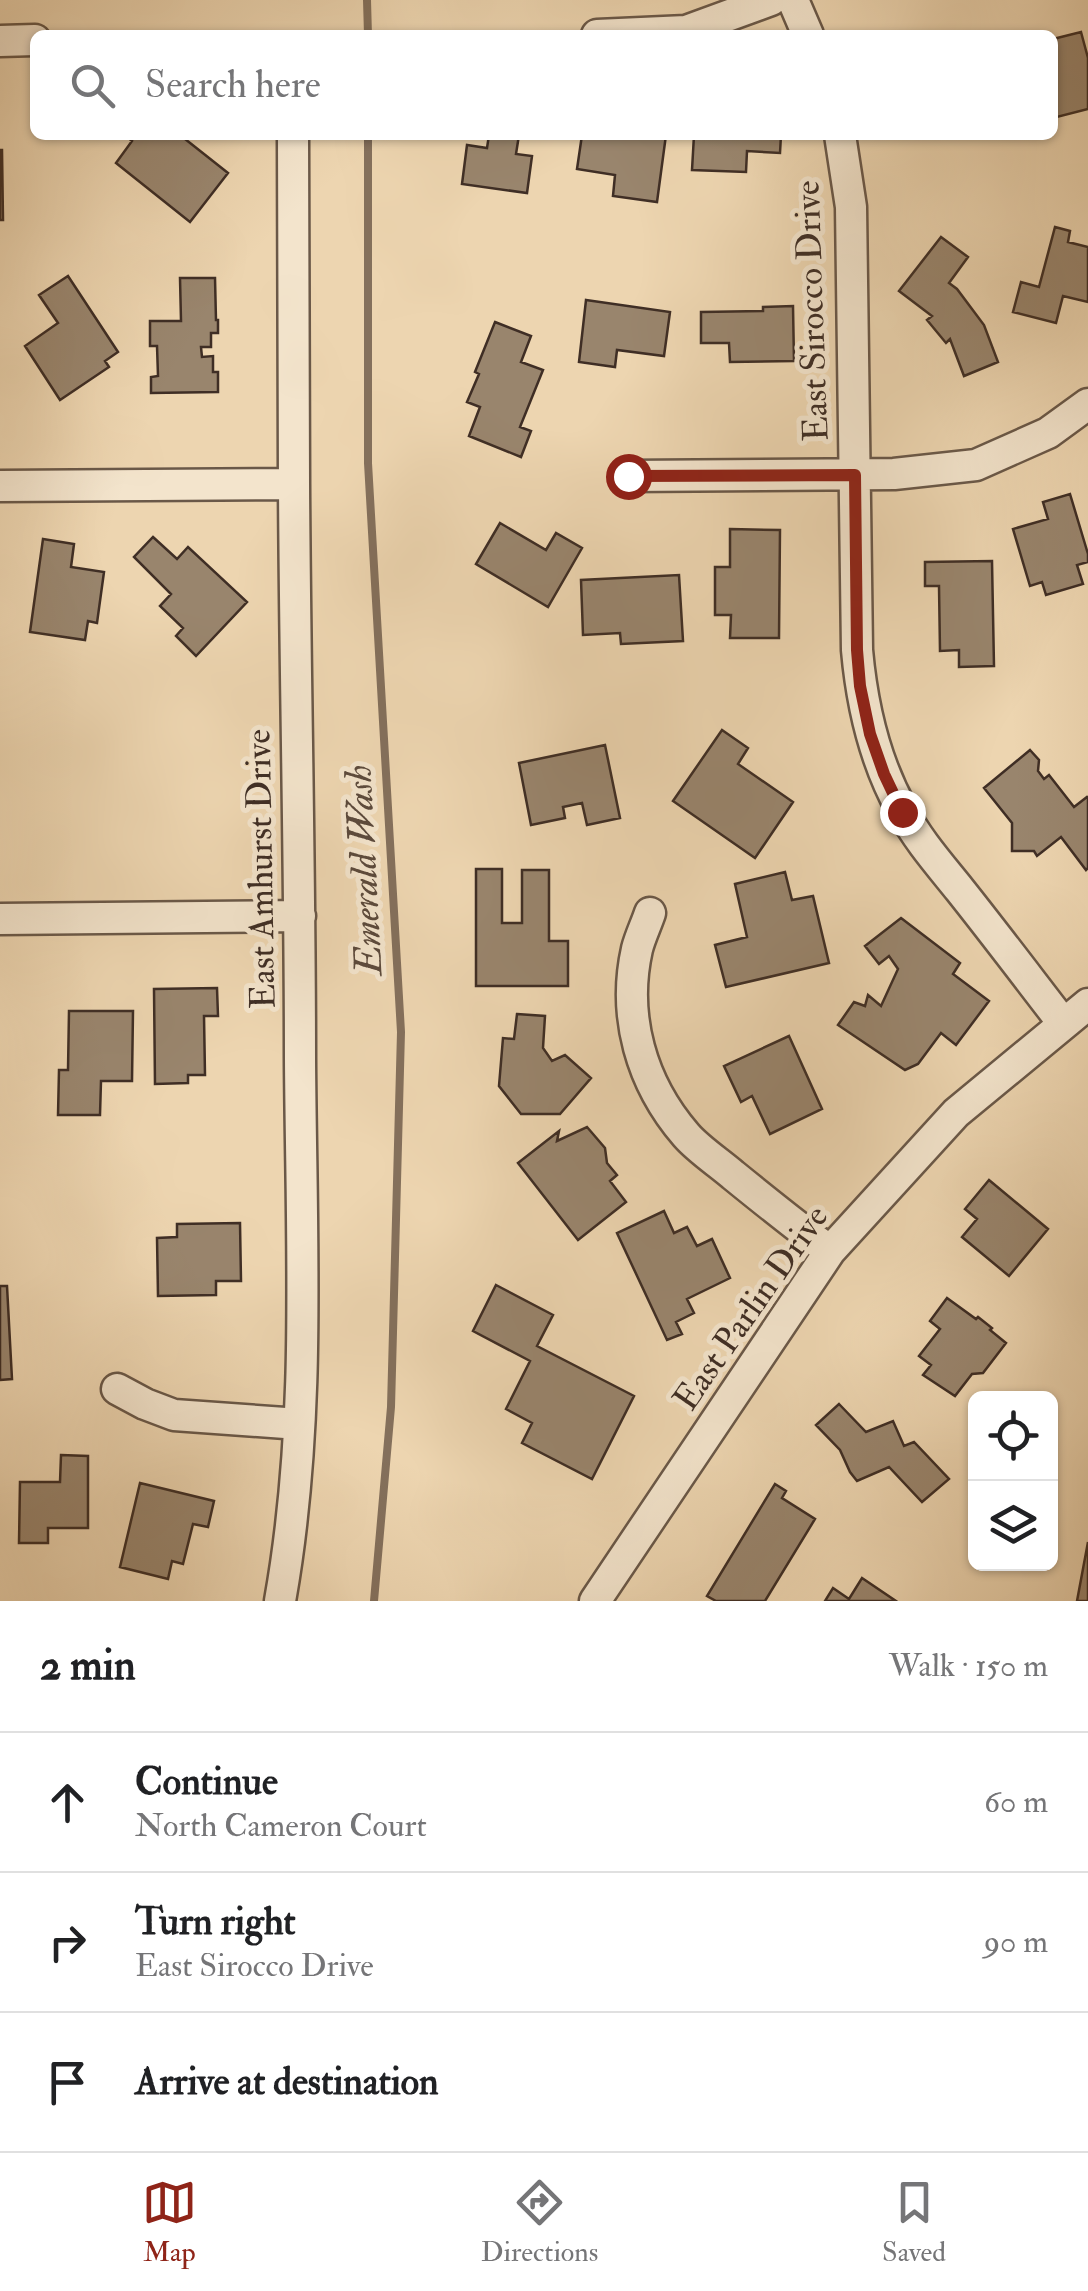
<!DOCTYPE html>
<meta charset="utf-8">
<style>
:root{--surface:#fff;--page:#f2f2f2;--text:#202124;--muted:#757577;--line:#e0e0e0;--accent:#8f2418}
body{margin:0;font-family:"IM FELL Double Pica",serif;background:var(--page);color:var(--text)}
.controls{position:absolute;right:30px;bottom:30px;display:grid;overflow:hidden;border-radius:15px;box-shadow:0 2px 8px #0004}
.controls button{width:90px;height:90px;display:grid;place-items:center;padding:0;border:0;border-bottom:2px solid var(--line);background:var(--surface);color:var(--text);font:50px sans-serif}
.stop{position:absolute;width:30px;height:30px;margin:-22px;border:8px solid #8f2418;border-radius:50%;background:#fff}
.stop.end{background:#8f2418;border-color:#fff;box-shadow:0 2px 10px #0008}
.list{margin:0;padding:0;list-style:none}
h2{display:flex;justify-content:space-between;align-items:center;height:130px;margin:0;padding:0 40px;font-size:42px}
h2 small{font-size:32px;font-weight:400;color:var(--muted)}
.list li{display:grid;grid-template-columns:65px 1fr auto;gap:30px;align-items:center;box-sizing:border-box;height:140px;padding:0 40px;border-top:2px solid var(--line)}
.list b{display:block;font-size:38px;white-space:nowrap}
.list p{margin:0;font-size:32px;white-space:nowrap;color:var(--muted)}
.list em{font-size:32px;font-style:normal;color:var(--muted)}
.icon{flex:none;width:55px;height:55px;fill:none;stroke:currentColor;stroke-width:2;stroke-linecap:round;stroke-linejoin:round}
.map{position:relative;flex:none;width:1088px;height:1601px;overflow:hidden}
.search{position:absolute;background:var(--surface);box-shadow:0 2px 8px #0004;left:30px;right:30px;top:30px;height:110px;display:flex;align-items:center;gap:25px;box-sizing:border-box;padding:0 35px;border-radius:15px;color:var(--muted);font-size:38px}
.sheet{height:550px;background:var(--surface)}
nav{display:flex;justify-content:space-around;align-items:center;box-sizing:border-box;height:140px;border-top:2px solid var(--line);background:var(--surface);font-size:28px;color:var(--muted)}
nav a{display:grid;justify-items:center;gap:5px}
nav .on{color:var(--accent)}
.map>svg:first-child{display:block}
</style>
<div class="map">
<svg width="1088" height="1601" viewBox="0 0 1088 1601">
<rect width="100%" height="100%" fill="#edd5b0"/>
<filter id="stains"><feTurbulence type="fractalNoise" baseFrequency=".002" numOctaves="4"/><feColorMatrix values="0 0 0 0 .2 0 0 0 0 .09 0 0 0 0 .02 0 0 0 .5 -.17"/></filter>
<radialGradient id="worn" r=".72"><stop offset=".6" stop-color="#630" stop-opacity="0"/><stop offset="1" stop-color="#630" stop-opacity=".3"/></radialGradient>
<g fill="none" stroke-linecap="round" stroke-linejoin="round">
<path stroke="#84705c" stroke-width="8" d="M 367,0 L 368,35
M 368,135 L 368,463 L 401,1032 L 391,1407 L 374,1601"/>
</g>
<path fill="#99856d" stroke="#3f2e25" stroke-width="2.5" d="M 1081,32 L 1088,58 L 1088,109 L 1053,118 L 1053,93 L 1056,92 L 1053,81 L 1053,39 Z
M 125,135 L 180,135 L 228,173 L 190,222 L 116,163 L 132,141 Z
M 489,135 L 519,135 L 516,154 L 532,156 L 527,193 L 462,184 L 467,145 L 487,148 Z
M 582,135 L 666,135 L 657,202 L 613,196 L 615,175 L 577,169 Z
M 694,135 L 781,135 L 780,153 L 747,151 L 746,172 L 692,170 Z
M 0,150 L 2,150 L 3,220 L 0,220 Z
M 1055,227 L 1070,231 L 1068,242 L 1088,247 L 1088,302 L 1063,296 L 1056,323 L 1013,312 L 1021,282 L 1039,287 Z
M 941,237 L 968,257 L 949,283 L 957,289 L 984,325 L 998,362 L 964,376 L 950,339 L 946,343 L 927,320 L 932,316 L 899,291 Z
M 68,276 L 118,352 L 105,361 L 109,367 L 60,400 L 25,346 L 58,323 L 39,295 Z
M 180,278 L 215,278 L 216,320 L 218,320 L 218,333 L 211,333 L 211,347 L 201,347 L 202,357 L 213,356 L 213,372 L 218,372 L 218,392 L 151,393 L 151,377 L 158,376 L 157,346 L 150,346 L 150,321 L 181,321 Z
M 586,300 L 670,312 L 664,356 L 617,350 L 615,367 L 579,362 Z
M 793,306 L 794,361 L 730,362 L 729,343 L 701,343 L 701,312 L 763,311 L 763,307 Z
M 495,322 L 531,336 L 521,362 L 543,370 L 520,427 L 531,431 L 521,457 L 469,436 L 480,407 L 467,402 L 479,374 L 475,372 Z
M 1070,494 L 1088,554 L 1088,562 L 1077,565 L 1083,584 L 1046,595 L 1042,582 L 1030,586 L 1013,529 L 1048,519 L 1043,502 Z
M 500,523 L 546,550 L 556,533 L 582,548 L 548,607 L 476,564 Z
M 730,529 L 780,530 L 779,638 L 730,638 L 731,615 L 715,615 L 715,567 L 730,567 Z
M 153,537 L 177,559 L 188,547 L 247,602 L 196,656 L 176,636 L 183,628 L 160,606 L 171,594 L 134,557 Z
M 43,539 L 74,544 L 71,567 L 104,572 L 97,623 L 88,621 L 85,640 L 30,632 Z
M 992,561 L 994,666 L 959,667 L 959,650 L 940,651 L 939,586 L 925,586 L 925,562 Z
M 679,575 L 683,641 L 621,644 L 620,633 L 583,635 L 581,580 Z
M 722,730 L 748,748 L 738,764 L 793,802 L 755,858 L 673,801 Z
M 605,745 L 620,818 L 587,825 L 582,803 L 563,807 L 565,818 L 531,825 L 519,763 Z
M 1030,750 L 1039,760 L 1038,771 L 1044,779 L 1049,775 L 1074,807 L 1087,797 L 1088,798 L 1088,868 L 1086,870 L 1061,837 L 1037,856 L 1034,851 L 1012,851 L 1012,823 L 984,788 Z
M 476,869 L 502,869 L 502,923 L 522,923 L 522,870 L 549,870 L 549,941 L 568,941 L 568,986 L 476,986 Z
M 785,872 L 792,900 L 813,896 L 829,963 L 726,987 L 715,945 L 747,937 L 735,884 Z
M 901,918 L 960,963 L 953,974 L 989,1001 L 956,1045 L 941,1033 L 918,1064 L 905,1070 L 838,1025 L 854,1002 L 865,1006 L 868,995 L 881,1006 L 898,969 L 889,956 L 879,964 L 865,946 Z
M 217,988 L 218,1016 L 204,1016 L 205,1075 L 188,1075 L 188,1083 L 155,1084 L 154,989 Z
M 69,1011 L 133,1011 L 132,1081 L 101,1081 L 100,1115 L 58,1115 L 59,1070 L 68,1070 Z
M 517,1014 L 545,1016 L 543,1048 L 552,1061 L 565,1055 L 591,1078 L 560,1114 L 521,1114 L 499,1086 L 503,1038 L 514,1039 Z
M 789,1036 L 822,1109 L 770,1134 L 752,1096 L 741,1102 L 724,1066 Z
M 587,1127 L 605,1148 L 607,1163 L 617,1175 L 610,1181 L 626,1202 L 578,1240 L 518,1163 L 559,1131 L 557,1141 Z
M 989,1180 L 1048,1229 L 1009,1276 L 962,1237 L 977,1219 L 965,1209 Z
M 664,1211 L 674,1233 L 687,1227 L 697,1246 L 712,1239 L 730,1278 L 687,1299 L 694,1313 L 676,1322 L 682,1334 L 667,1340 L 617,1233 Z
M 240,1223 L 241,1281 L 216,1281 L 216,1295 L 158,1296 L 157,1238 L 177,1237 L 177,1224 Z
M 496,1285 L 553,1315 L 537,1346 L 634,1396 L 592,1479 L 522,1443 L 532,1423 L 506,1409 L 530,1361 L 473,1331 Z
M 0,1286 L 7,1286 L 12,1379 L 0,1380 Z
M 947,1298 L 976,1319 L 978,1317 L 992,1328 L 990,1330 L 1006,1343 L 983,1373 L 972,1374 L 955,1396 L 923,1375 L 931,1365 L 919,1356 L 940,1329 L 930,1321 Z
M 839,1404 L 866,1432 L 893,1421 L 904,1446 L 914,1442 L 949,1479 L 922,1502 L 889,1467 L 857,1481 L 850,1472 L 840,1450 L 816,1425 Z
M 61,1455 L 88,1456 L 88,1528 L 48,1528 L 48,1543 L 19,1543 L 20,1482 L 60,1482 Z
M 140,1483 L 214,1501 L 208,1527 L 193,1524 L 183,1564 L 172,1561 L 168,1579 L 120,1567 Z
M 775,1484 L 786,1491 L 782,1498 L 815,1519 L 765,1601 L 716,1601 L 707,1596 Z
M 1088,1542 L 1088,1601 L 1077,1601 Z
M 862,1578 L 896,1601 L 825,1601 L 833,1588 L 849,1599 Z"/>
<g fill="none" stroke-linecap="round" stroke-linejoin="round">
<defs>
<path id="minor" d="M 793,0 L 808,35
M 597,35 L 686,31 L 771,0
M 0,41 L 35,40
M 840,135 L 851,207 L 857,650 C 862,706 874,760 902,810 C 917,839 940,865 960,890 C 995,934 1029,979 1063,1023
M 628,476 L 894,474 L 976,465 L 1048,433 L 1088,404
M 0,486 L 294,484
M 650,913 C 646,925 640,937 637,949 C 622,1016 641,1083 686,1135 C 699,1150 718,1162 733,1175 C 765,1201 797,1227 830,1251
M 0,919 L 300,916
M 117,1389 L 145,1404 L 174,1415 L 299,1424
M 280,1601 C 312,1422 301,1239 300,1058 C 300,866 295,675 294,483 C 293,367 293,251 293,135
M 595,1601 L 830,1251 L 956,1113 L 1088,1004"/>
</defs>
<use href="#minor" stroke="#6a5848" stroke-width="35"/>
<use href="#minor" stroke="#f3e4cc" stroke-width="30"/>
</g>
<g fill="none" stroke-linecap="round" stroke-linejoin="round">
<path stroke="#8f2418" stroke-width="12" d="M 628,476 L 855,475 L 857,650 L 860,686 L 870,734 L 884,774 L 902,812"/>
</g>
<g text-anchor="middle" dominant-baseline="central" stroke-width="10" stroke-linejoin="round" paint-order="stroke">
<g font-size="35" fill="#3f2e25" stroke="#f3e4cc">
<text transform="translate(812 311) rotate(-92)">East Sirocco Drive</text>
<text transform="translate(261 869) rotate(-91)">East Amhurst Drive</text>
<text transform="translate(751 1308) rotate(-55)">East Parlin Drive</text>
</g>
<g font-size="38" font-style="italic" fill="#5c4a3c" stroke="#f3e4cc">
<text transform="translate(364 870) rotate(-93)">Emerald Wash</text>
</g>
</g>
<rect width="100%" height="100%" filter="url(#stains)"/>
<rect width="100%" height="100%" fill="url(#worn)"/>
</svg>
<div class="controls">
<button><svg class="icon" aria-label="locate" viewBox="0 0 24 24"><circle cx="12" cy="12" r="6"/><path d="M12 2v4M12 18v4M2 12h4M18 12h4"/></svg></button>
<button><svg class="icon" aria-label="layers" viewBox="0 0 24 24"><path d="M12 4l9 5-9 5-9-5zM3 14l9 5 9-5"/></svg></button>
</div>
<div class="stop" style="left:628px;top:476px"></div>
<div class="stop end" style="left:902px;top:812px"></div>
<div class="search"><svg class="icon" aria-label="search" viewBox="0 0 24 24"><circle cx="10" cy="10" r="6"/><path d="M15 15l6 6"/></svg>Search here</div>
</div>
<section class="sheet">
<h2>2 min<small>Walk · 150 m</small></h2>
<ul class="list">
<li><svg class="icon" aria-label="ahead" viewBox="0 0 24 24"><path d="M12 20V5M6 11l6-6 6 6"/></svg><div><b>Continue</b><p>North Cameron Court</p></div><em>60 m</em></li>
<li><svg class="icon" aria-label="right" viewBox="0 0 24 24"><path d="M7 20v-9h11M14 6l5 5-5 5"/></svg><div><b>Turn right</b><p>East Sirocco Drive</p></div><em>90 m</em></li>
<li><svg class="icon" aria-label="arrive" viewBox="0 0 24 24"><path d="M6 21V4h12l-3 4 3 4H6"/></svg><div><b>Arrive at destination</b></div></li>
</ul>
</section>
<nav>
<a class="on"><svg class="icon" aria-label="map" viewBox="0 0 24 24"><path d="M3 6l6-2 6 2 6-2v14l-6 2-6-2-6 2zM9 4v14M15 6v14"/></svg>Map</a>
<a><svg class="icon" aria-label="directions" viewBox="0 0 24 24"><path d="M12 3l9 9-9 9-9-9zM9 14v-3h6M13 9l2 2-2 2"/></svg>Directions</a>
<a><svg class="icon" aria-label="saved" viewBox="0 0 24 24"><path d="M7 4h10v16l-5-4-5 4z"/></svg>Saved</a>
</nav>
